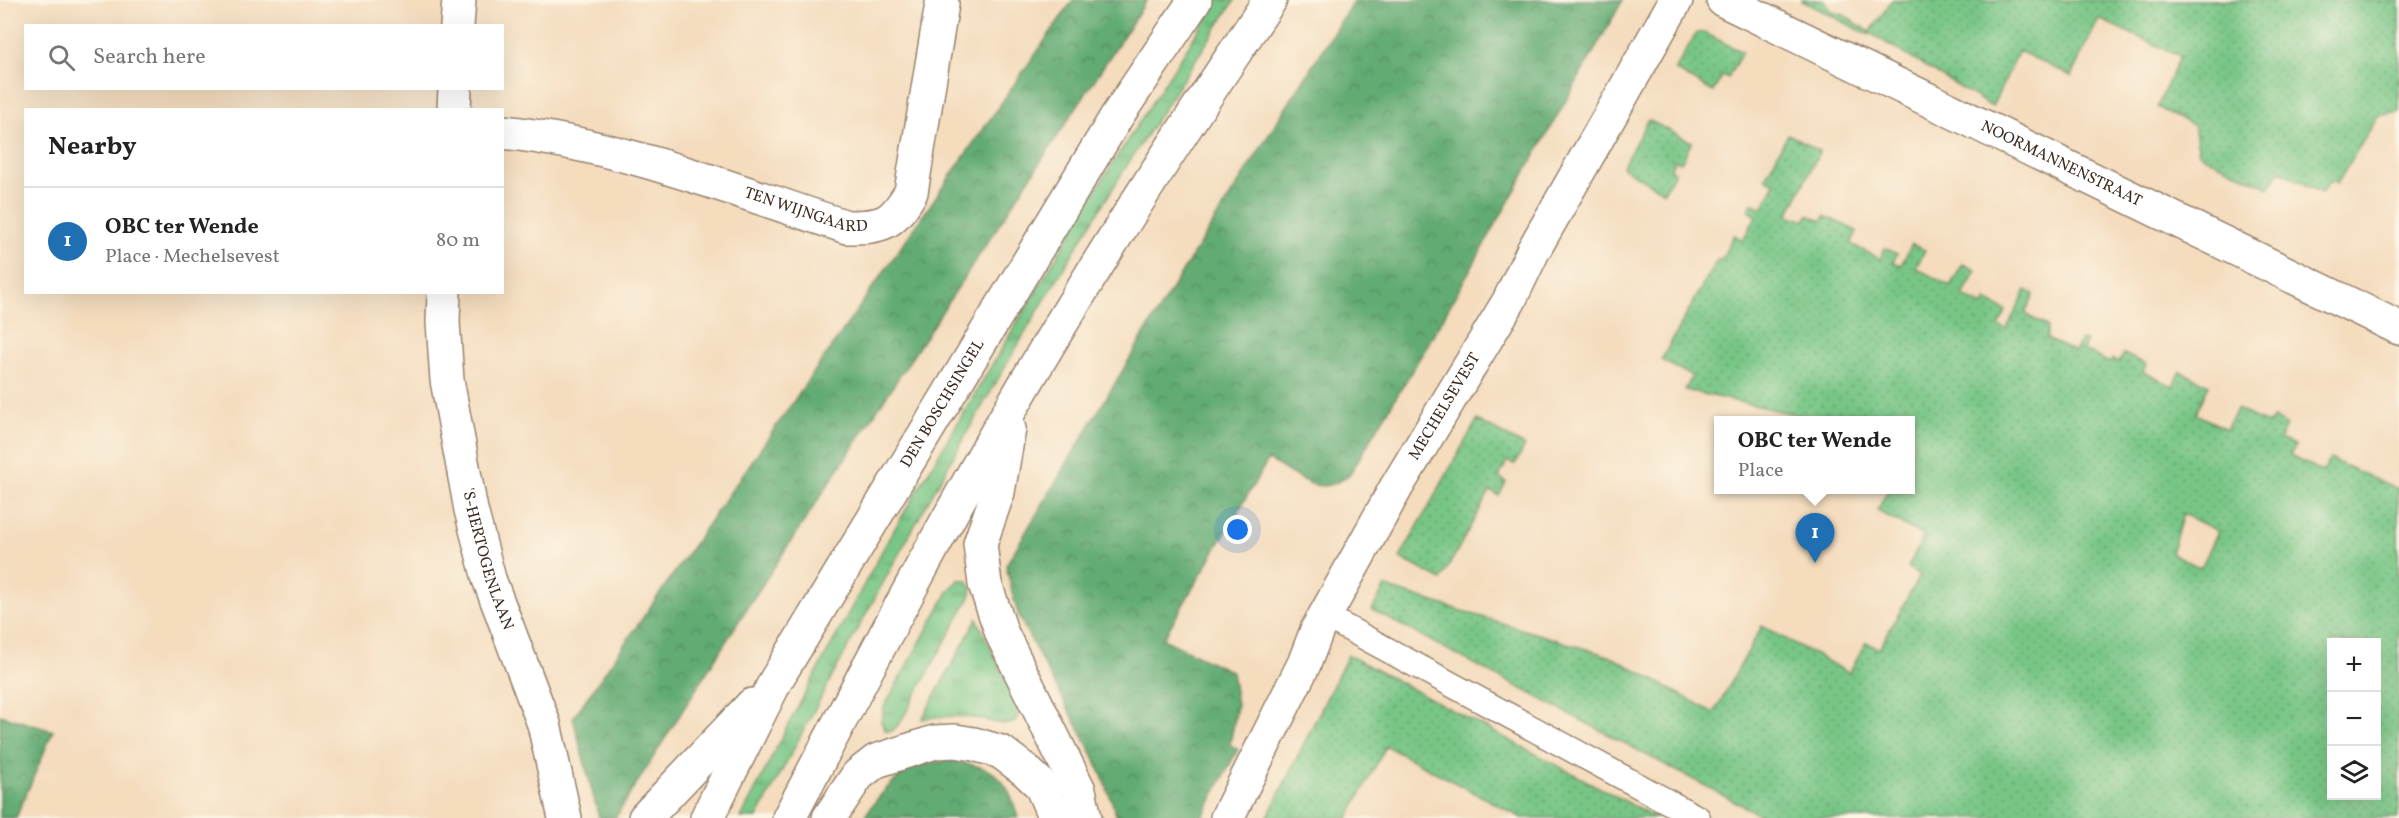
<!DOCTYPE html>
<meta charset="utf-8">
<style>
:root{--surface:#fff;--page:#f2f2f2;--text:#222;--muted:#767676;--line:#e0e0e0;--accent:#1f6fb2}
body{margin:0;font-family:Vollkorn,serif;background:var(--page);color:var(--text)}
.controls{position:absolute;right:18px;bottom:18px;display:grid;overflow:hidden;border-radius:0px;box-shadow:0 6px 24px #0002}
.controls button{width:54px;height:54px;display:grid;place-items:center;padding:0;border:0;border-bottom:2px solid var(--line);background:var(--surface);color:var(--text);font:30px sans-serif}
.you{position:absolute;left:1238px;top:530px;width:21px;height:21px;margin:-15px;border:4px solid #fff;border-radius:50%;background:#1a73e8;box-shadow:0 0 0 9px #1a73e833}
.badge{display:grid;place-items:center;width:39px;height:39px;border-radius:50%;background:var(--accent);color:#fff;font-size:20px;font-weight:700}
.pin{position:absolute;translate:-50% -50px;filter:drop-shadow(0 2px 3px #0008)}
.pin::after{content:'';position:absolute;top:32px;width:21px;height:18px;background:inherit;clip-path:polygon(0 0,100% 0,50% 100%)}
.popup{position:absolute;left:1714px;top:416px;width:201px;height:78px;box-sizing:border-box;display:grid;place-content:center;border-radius:0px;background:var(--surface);filter:drop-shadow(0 2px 4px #0005);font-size:20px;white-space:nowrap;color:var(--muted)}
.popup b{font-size:22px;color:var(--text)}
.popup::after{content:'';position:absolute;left:50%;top:100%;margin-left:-12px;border:12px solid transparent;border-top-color:var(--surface)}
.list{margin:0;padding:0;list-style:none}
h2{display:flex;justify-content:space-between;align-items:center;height:78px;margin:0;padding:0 24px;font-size:26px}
h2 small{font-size:20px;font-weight:400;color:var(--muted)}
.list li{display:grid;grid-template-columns:39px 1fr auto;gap:18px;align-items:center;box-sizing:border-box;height:108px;padding:0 24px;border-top:2px solid var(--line)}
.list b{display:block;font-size:22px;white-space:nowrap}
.list p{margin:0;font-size:20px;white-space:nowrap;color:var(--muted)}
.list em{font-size:20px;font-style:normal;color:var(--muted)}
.icon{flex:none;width:33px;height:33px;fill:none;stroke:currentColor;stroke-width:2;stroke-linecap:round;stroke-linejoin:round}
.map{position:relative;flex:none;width:2399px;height:818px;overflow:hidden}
.search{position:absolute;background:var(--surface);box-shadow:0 6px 24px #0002;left:24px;top:24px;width:480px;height:66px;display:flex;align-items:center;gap:15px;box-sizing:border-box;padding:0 21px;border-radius:0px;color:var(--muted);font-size:22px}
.panel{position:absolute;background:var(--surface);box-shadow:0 6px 24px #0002;left:24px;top:108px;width:480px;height:186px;border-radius:0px}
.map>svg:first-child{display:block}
</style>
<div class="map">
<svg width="2399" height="818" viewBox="0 0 2399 818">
<defs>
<pattern id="grass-tufts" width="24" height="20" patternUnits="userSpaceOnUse" patternTransform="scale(1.5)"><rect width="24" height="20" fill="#78c686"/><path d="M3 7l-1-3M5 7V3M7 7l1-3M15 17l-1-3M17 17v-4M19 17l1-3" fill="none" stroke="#64a16d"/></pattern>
<pattern id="forest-crowns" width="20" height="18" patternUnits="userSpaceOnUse" patternTransform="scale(1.5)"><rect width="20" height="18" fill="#62ab73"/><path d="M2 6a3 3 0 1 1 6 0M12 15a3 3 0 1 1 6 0" fill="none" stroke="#528b5e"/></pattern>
<pattern id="garden-dots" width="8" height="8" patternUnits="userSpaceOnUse" patternTransform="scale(1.5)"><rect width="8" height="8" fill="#78c686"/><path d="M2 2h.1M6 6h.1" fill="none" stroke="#64a16d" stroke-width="1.8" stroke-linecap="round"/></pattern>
</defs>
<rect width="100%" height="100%" fill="#fcf5e5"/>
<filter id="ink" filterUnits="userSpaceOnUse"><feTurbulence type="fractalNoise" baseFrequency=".0167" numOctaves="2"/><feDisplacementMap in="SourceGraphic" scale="12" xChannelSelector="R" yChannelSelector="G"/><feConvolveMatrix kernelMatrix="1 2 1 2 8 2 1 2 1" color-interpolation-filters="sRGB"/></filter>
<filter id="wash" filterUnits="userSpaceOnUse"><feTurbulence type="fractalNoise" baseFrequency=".008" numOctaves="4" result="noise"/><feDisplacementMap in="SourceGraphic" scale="24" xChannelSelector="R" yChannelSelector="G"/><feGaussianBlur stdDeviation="1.35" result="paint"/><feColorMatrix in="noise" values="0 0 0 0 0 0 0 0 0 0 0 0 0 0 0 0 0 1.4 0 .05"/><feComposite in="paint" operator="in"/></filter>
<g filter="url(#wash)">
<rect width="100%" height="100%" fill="#f4dcbd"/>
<path fill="url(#grass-tufts)" stroke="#5a7852" stroke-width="1.5" d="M 1218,0 L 1235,0 C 1194,62 1152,125 1113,188 C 985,393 869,605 757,818 L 741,818 L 787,727 L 888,540 L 1100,183 Z
M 958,580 L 967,580 L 972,589 L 970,597 L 900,723 L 892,731 L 886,731 L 881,722 L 884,707 L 948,592 Z
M 977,619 L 1019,709 C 1018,713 1018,719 1014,722 C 1006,727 993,722 985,720 C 963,715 944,715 922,719 Z"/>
<path fill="url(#forest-crowns)" stroke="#4e6a48" stroke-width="1.5" d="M 1073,0 L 1147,0 L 747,608 L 615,818 L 599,818 L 573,718 Z
M 1354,0 L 1623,0 L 1428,344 L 1350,474 C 1317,501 1299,475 1268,460 L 1163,639 L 1232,672 L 1237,706 L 1230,745 L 1238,749 L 1202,818 L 1117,818 C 1097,746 1051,686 1020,618 C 1013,602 1010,582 1006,565 L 1174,285 Z
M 0,715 L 53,731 L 16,818 L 0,818 Z
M 952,761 C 996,768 1006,775 1018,818 L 864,818 C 878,795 901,769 928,763 C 936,761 945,761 952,761 Z"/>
<path fill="url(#garden-dots)" stroke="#5a7852" stroke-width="1.5" fill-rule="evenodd" d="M 1800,0 L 1822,0 L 1826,3 L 1831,12 L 1842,14 L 1870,32 L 1892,0 L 2399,0 L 2399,112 L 2378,116 L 2337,184 L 2330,181 L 2322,193 L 2280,171 L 2269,188 L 2201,155 L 2199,153 L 2194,126 L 2157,107 L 2180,56 L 2099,19 L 2071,76 L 2019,51 L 1992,107 L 1870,33 L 1869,35 Z
M 1699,32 L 1703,32 L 1742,52 L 1728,78 L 1723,75 L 1713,92 L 1675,70 L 1695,35 Z
M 1648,120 L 1692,142 L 1681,162 L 1675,160 L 1670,170 L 1675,172 L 1664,192 L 1622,167 Z
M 1788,134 L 1820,151 L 1788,215 L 1805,221 L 1808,215 L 1822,221 L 1825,216 L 1857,231 L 1851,244 L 1880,259 L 1885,248 L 1897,254 L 1893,262 L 1901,265 L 1912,244 L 1925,250 L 1916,268 L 1950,286 L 1963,264 L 1976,270 L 1963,296 L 1983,306 L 1986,300 L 2006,311 L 1999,326 L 2006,330 L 2026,290 L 2034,294 L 2025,314 L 2047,326 L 2047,339 L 2075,352 L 2081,340 L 2086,341 L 2083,350 L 2110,363 L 2112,359 L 2119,362 L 2124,354 L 2146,364 L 2143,372 L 2173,386 L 2180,371 L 2209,385 L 2196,414 L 2226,429 L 2237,409 L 2268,424 L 2274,418 L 2286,425 L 2280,439 L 2295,446 L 2290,456 L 2323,472 L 2330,459 L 2398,489 L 2399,818 L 1766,818 L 1372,610 L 1385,587 L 1612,657 L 1714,713 L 1762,626 L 1849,673 L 1866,642 L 1879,649 L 1920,575 L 1908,567 L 1924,536 L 1877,511 L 1888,490 L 1911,490 L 1911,449 L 1914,443 L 1911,442 L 1911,420 L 1820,420 L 1685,390 L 1692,376 L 1661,360 L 1717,260 L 1721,260 L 1734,235 L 1743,240 L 1756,216 L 1748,211 L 1752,203 L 1762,208 L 1775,183 L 1765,178 ZM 2183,514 L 2218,531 L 2201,568 L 2171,553 ZM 2332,642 L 2376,642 L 2376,796 L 2332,796 Z
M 1477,420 L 1525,446 L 1515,464 L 1507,461 L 1499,477 L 1506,482 L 1499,496 L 1490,491 L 1441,580 L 1400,558 Z
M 1348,655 L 1657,818 L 1522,818 L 1386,746 L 1348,818 L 1267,818 Z"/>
</g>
<g filter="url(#ink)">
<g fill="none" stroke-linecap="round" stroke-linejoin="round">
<defs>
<path id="service" d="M 1325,616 L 1698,818"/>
<g id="minor">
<path id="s1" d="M 1723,0 L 2399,328"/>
<path d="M 457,26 L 459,0"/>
<path d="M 454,110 L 455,88"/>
<path id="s2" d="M 502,132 C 620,144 735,191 847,227 C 884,227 892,224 911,192 L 942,4"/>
<path id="s3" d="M 444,292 L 443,322 L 447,380 L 471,510 L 489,579 L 544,724 L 565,818"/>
<path id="s4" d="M 1227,818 L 1304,664 L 1317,630 L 1397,486 L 1509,301 L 1533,251 L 1676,0"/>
</g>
<g id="primary">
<path d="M 1009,429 L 998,492 L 980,544 L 985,584 L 1002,634 L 1079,790 L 1085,818"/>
<path d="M 645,818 L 752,705"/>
<path id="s5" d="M 707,818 L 776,680 L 1117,116 L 1195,0"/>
<path d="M 789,818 C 862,679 935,538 1014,403 C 1094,265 1181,132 1270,0"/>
<path d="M 829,818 L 858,775 L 876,761 L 935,742 L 955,741 L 974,744 L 1001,752 L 1025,770 L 1041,785 L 1055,818"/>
</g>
</defs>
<use href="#service" stroke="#98836e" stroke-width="27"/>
<use href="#minor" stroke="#98836e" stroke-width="36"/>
<use href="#primary" stroke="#98836e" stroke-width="36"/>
<use href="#service" stroke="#fff" stroke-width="24"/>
<use href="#minor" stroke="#fff" stroke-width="33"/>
<use href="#primary" stroke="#fff" stroke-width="33"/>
</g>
</g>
<g text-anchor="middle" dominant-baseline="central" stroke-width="4.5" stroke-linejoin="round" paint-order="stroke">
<g font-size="16" fill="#3b2a1e" stroke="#fcf5e5">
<text stroke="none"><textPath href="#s1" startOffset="376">NOORMANNENSTRAAT</textPath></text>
<text stroke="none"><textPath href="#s2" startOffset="315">TEN WIJNGAARD</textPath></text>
<text stroke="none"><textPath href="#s5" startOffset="477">DEN BOSCHSINGEL</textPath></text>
<text stroke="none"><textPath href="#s4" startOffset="466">MECHELSEVEST</textPath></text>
<text stroke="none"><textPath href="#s3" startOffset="272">'S-HERTOGENLAAN</textPath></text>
</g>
</g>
</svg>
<div class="controls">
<button>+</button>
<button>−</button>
<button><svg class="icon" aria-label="layers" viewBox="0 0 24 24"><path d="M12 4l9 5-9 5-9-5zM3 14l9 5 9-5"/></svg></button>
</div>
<div class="you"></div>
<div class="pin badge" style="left:1815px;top:563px">1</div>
<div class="popup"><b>OBC ter Wende</b>Place</div>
<div class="search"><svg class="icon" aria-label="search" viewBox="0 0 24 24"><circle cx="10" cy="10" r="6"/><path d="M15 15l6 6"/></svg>Search here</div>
<section class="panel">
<h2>Nearby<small></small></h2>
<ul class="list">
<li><span class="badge">1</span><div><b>OBC ter Wende</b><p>Place · Mechelsevest</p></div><em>80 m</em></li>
</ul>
</section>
</div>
